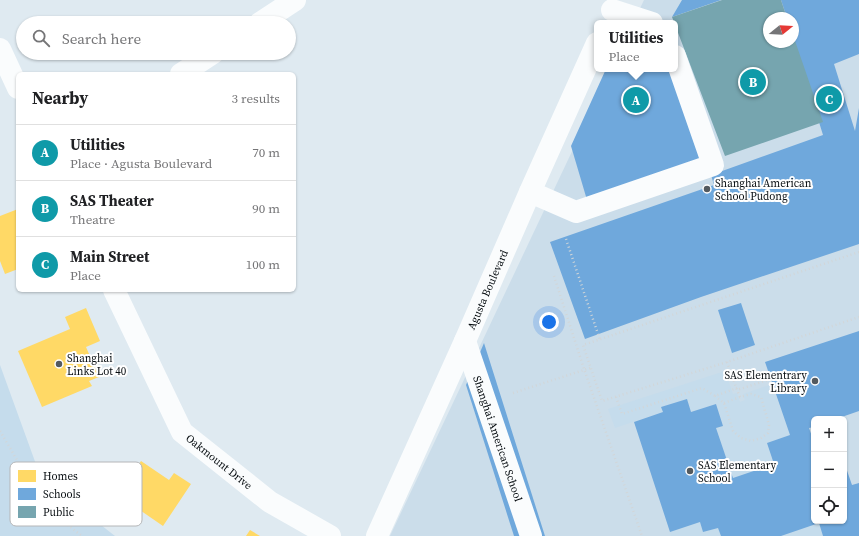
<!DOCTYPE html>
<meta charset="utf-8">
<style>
:root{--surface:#fff;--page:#f2f2f2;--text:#202124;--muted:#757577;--line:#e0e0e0;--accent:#535a5f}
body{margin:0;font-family:"Source Serif 4",serif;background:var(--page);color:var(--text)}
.controls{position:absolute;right:12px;bottom:12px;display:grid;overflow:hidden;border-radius:6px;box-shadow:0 1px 3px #0004}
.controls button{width:36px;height:36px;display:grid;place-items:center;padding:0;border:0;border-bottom:1px solid var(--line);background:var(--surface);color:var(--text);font:20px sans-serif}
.compass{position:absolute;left:763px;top:12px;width:36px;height:36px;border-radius:50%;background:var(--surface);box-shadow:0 1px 3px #0004;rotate:72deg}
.you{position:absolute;left:549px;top:322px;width:14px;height:14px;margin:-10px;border:3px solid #fff;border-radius:50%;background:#1a73e8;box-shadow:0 0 0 6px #1a73e833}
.badge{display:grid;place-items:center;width:26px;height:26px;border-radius:50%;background:var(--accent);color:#fff;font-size:13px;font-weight:700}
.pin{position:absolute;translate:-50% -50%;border:2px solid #fff;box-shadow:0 1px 4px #0006}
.popup{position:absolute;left:594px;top:20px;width:84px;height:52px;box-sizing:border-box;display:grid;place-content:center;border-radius:6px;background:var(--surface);filter:drop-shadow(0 1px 3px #0005);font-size:13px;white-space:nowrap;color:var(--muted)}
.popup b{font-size:15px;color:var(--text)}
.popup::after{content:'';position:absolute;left:50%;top:100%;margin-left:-8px;border:8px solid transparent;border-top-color:var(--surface)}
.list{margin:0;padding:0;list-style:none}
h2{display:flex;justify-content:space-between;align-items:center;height:52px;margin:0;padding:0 16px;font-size:17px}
h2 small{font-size:13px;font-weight:400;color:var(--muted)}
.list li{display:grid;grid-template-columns:26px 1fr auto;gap:12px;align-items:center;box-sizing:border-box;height:56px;padding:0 16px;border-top:1px solid var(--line)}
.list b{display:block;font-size:15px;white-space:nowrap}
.list p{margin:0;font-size:13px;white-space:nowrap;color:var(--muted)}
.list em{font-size:13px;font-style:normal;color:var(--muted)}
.icon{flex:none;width:22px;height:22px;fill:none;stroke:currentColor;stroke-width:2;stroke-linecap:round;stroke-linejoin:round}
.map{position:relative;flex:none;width:859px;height:536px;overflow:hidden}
.search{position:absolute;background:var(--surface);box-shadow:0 1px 3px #0004;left:16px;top:16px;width:280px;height:44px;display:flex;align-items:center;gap:10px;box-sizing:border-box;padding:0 14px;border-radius:22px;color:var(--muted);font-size:15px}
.panel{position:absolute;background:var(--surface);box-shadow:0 1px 3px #0004;left:16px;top:72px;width:280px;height:220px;border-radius:6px}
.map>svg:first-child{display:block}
</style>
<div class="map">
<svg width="859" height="536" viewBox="0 0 859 536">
<rect width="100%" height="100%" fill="#dfeaf1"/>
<path fill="#cbddea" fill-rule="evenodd" d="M 644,0 L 859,0 L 859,536 L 390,536 L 611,69 L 675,69 L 675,23 L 633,23 ZM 769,18 L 793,18 L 793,42 L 769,42 ZM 814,419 L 844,419 L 844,521 L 814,521 Z"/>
<path fill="#c5dcec" d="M 0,365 L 41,478 L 115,536 L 0,536 Z
M 725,371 L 733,394 L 737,393 L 740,402 L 745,400 L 743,394 L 772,384 L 790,435 L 768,443 L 774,464 L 733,478 L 716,428 L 723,426 L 716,404 L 691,412 L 687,399 L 661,407 L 663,412 L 615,428 L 608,409 Z
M 700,522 L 703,532 L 718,528 L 721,536 L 671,536 L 670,532 Z
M 819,523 L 823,536 L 781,536 Z"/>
<path fill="#ffd966" d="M 18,209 L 18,269 L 5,274 L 0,261 L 0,216 Z
M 86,308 L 100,341 L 86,347 L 99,377 L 89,381 L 92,386 L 42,407 L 18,351 L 70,329 L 65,317 Z
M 141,461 L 169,480 L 174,473 L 191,484 L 163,526 L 118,495 Z
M 250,530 L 260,536 L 246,536 Z"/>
<path fill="#6fa8dc" d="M 682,0 L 721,0 L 672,17 Z
M 781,0 L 859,0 L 859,54 L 834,64 L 855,131 L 859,108 L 859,244 L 701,297 L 585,339 L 550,242 L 714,185 L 711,175 L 823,135 L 793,38 L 793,18 L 787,18 Z
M 606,69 L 670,69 L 700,159 L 587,200 L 571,146 Z
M 741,303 L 755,345 L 732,353 L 718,310 Z
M 859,331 L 859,411 L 836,419 L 814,419 L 814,427 L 809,428 L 814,442 L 814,521 L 844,521 L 844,462 L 852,485 L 859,483 L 859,536 L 823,536 L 819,523 L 781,536 L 721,536 L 718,528 L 703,532 L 700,522 L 670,532 L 634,422 L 663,412 L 661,407 L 687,399 L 691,412 L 716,404 L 723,426 L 716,428 L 733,478 L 774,464 L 767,443 L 790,435 L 765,362 Z
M 484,343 L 545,536 L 514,536 L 466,385 Z"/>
<path fill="#76a5af" d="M 722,0 L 781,0 L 787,18 L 769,18 L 769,42 L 793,42 L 793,35 L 823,122 L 725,156 L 672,17 Z"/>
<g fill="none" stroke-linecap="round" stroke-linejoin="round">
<path stroke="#d2d6d8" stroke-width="2.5" stroke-dasharray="1 3" stroke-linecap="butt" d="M 566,239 L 600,340
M 859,252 L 583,345 L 602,401 L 727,362 L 859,317
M 554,276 L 584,369 L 642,536
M 727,362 L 737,390 L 771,379
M 513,393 L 590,368
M 715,396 L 724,403 L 733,431 L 741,438 L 751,441 L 761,438 L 768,433 L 769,425 L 761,397 L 751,394 L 740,397 L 737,390
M 616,397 L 622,414 L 702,388 L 715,396 L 737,388
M 724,403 L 740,397
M 0,431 L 30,482 L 65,523 L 82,536"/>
<g stroke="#fafcfd" stroke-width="22">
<path d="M 612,10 L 652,23"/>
<path d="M 260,23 L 295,0"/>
<path d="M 0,49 L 18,88"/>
<path d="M 181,74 L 213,53"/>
<path d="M 530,192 L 576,212 L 713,165 L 675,56"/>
<path id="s1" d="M 114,290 L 182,432 L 270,502 L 330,536"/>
<path id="s2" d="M 465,341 L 531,536"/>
<path id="s3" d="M 377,536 L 465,341 L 530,192 L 597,43"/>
</g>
</g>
<g fill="#535a5f" stroke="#fff" stroke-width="1.5">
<circle cx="707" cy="189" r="4"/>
<circle cx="59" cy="364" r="4"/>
<circle cx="815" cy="381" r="4"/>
<circle cx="690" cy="471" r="4"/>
</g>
<g text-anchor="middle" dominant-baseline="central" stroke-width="4" stroke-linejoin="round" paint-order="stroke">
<g font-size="11" fill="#070d11" stroke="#fff" text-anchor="start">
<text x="715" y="183">Shanghai American<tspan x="715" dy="13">School Pudong</tspan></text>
<text x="67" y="358">Shanghai<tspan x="67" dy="13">Links Lot 40</tspan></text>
<text x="807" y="375" text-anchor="end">SAS Elementrary<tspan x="807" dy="13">Library</tspan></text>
<text x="698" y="465">SAS Elementary<tspan x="698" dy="13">School</tspan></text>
</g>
<g font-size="11" fill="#070d11" stroke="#fff">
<text stroke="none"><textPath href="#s3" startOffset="270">Agusta Boulevard</textPath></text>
<text stroke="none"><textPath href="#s2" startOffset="103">Shanghai American School</textPath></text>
<text stroke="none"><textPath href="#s1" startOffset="205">Oakmount Drive</textPath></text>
</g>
</g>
<rect x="10" y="462" width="132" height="64" rx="6" fill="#fff" stroke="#b5b6b8" stroke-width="1"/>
<rect x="18" y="470" width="18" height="12" fill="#ffd966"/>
<rect x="18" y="488" width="18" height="12" fill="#6fa8dc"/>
<rect x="18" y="506" width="18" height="12" fill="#76a5af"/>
<g font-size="11" fill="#070d11">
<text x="43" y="480">Homes</text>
<text x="43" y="498">Schools</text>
<text x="43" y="516">Public</text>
</g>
</svg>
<div class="controls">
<button>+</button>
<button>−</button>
<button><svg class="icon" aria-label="locate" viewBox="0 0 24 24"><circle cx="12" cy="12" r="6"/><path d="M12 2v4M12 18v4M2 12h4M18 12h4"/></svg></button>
</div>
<svg class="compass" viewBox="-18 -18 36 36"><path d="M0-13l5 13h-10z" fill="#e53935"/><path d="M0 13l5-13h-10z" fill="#757577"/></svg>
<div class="you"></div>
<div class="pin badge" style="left:636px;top:100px;background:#0f9aa8">A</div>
<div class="popup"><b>Utilities</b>Place</div>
<div class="pin badge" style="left:753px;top:82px;background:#0f9aa8">B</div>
<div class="pin badge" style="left:829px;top:99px;background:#0f9aa8">C</div>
<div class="search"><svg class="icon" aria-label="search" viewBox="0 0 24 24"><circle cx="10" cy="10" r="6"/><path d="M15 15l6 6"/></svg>Search here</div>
<section class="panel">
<h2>Nearby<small>3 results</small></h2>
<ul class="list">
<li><span class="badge" style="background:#0f9aa8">A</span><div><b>Utilities</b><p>Place · Agusta Boulevard</p></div><em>70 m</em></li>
<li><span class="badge" style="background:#0f9aa8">B</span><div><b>SAS Theater</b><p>Theatre</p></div><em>90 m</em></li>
<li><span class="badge" style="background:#0f9aa8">C</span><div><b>Main Street</b><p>Place</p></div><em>100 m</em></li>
</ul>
</section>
</div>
